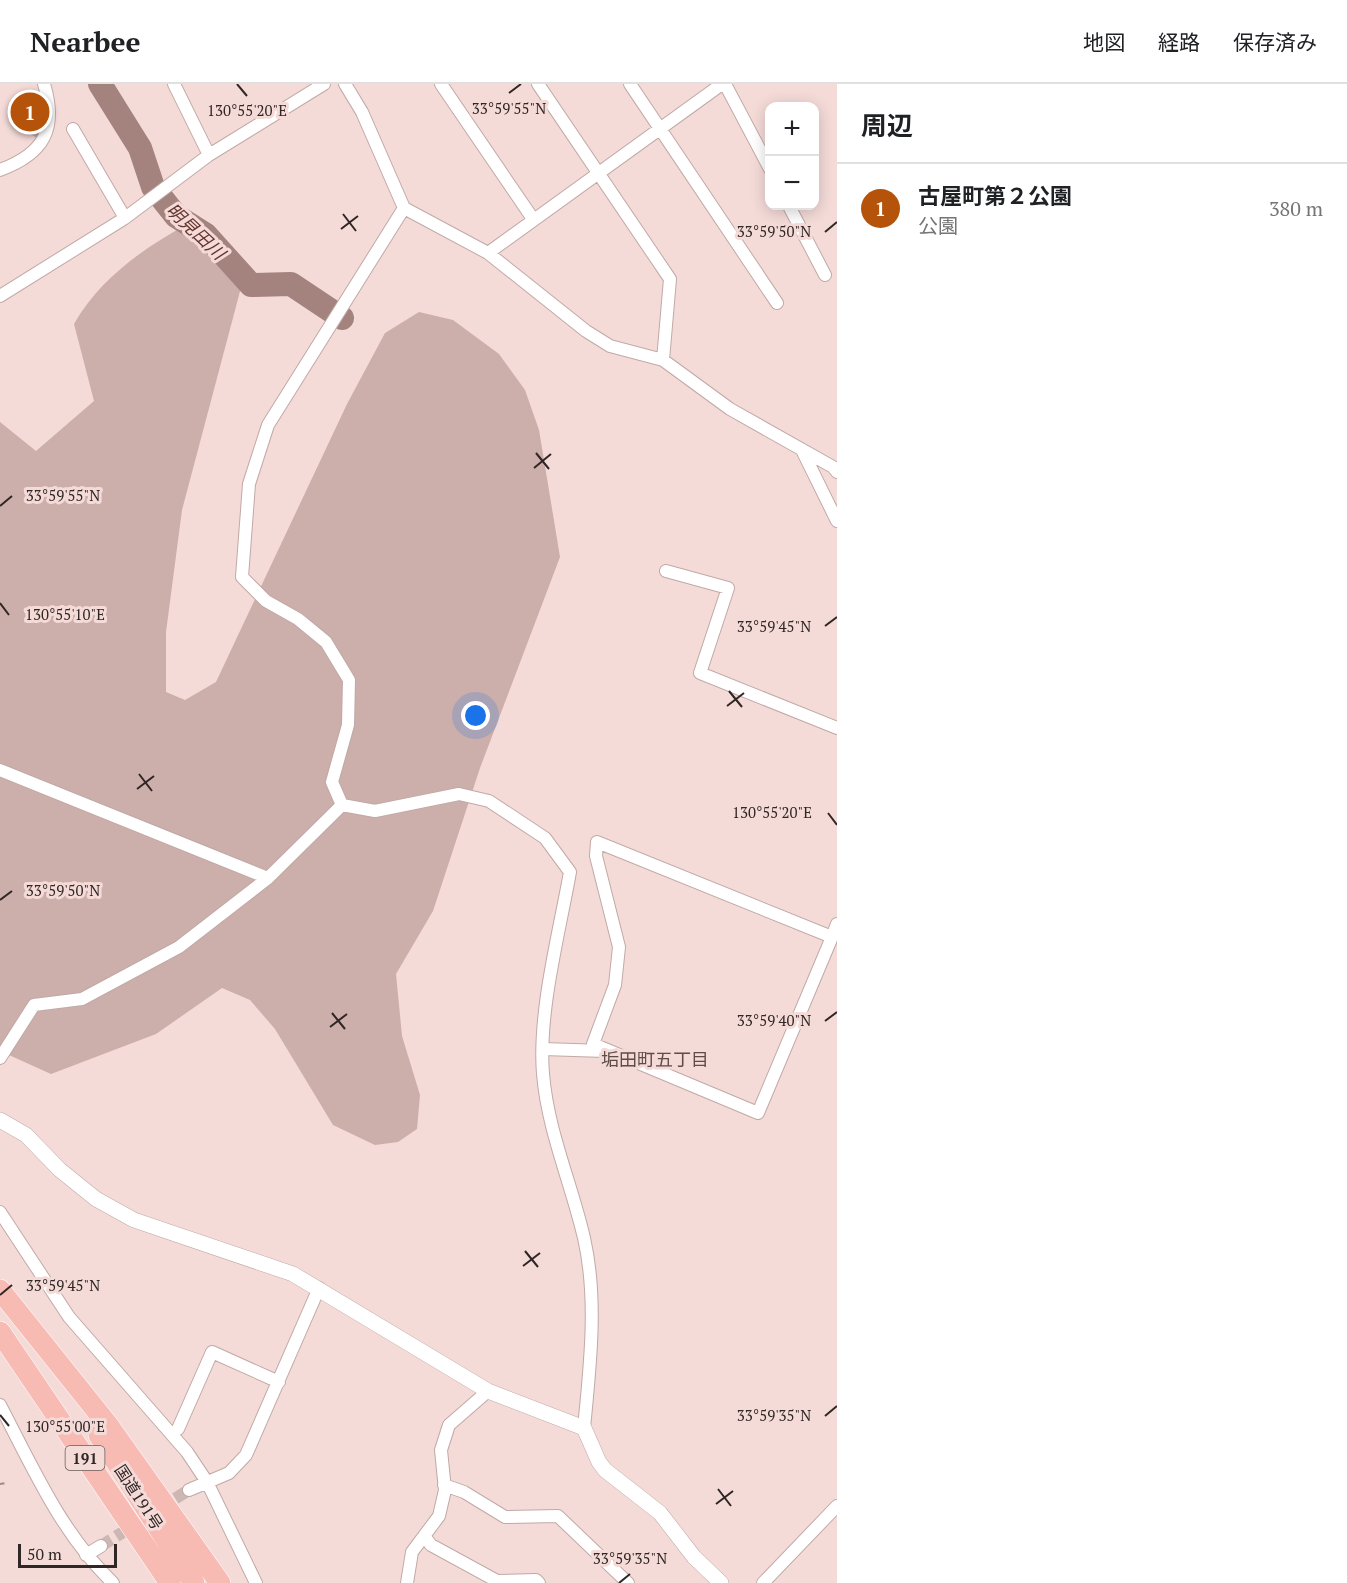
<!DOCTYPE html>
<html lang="ja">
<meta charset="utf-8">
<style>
:root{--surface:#fff;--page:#f6f6f6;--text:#202124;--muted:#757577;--line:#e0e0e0;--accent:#b45309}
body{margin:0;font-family:"PT Serif","Noto Sans JP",serif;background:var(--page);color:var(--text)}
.controls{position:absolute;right:18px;top:18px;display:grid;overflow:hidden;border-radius:12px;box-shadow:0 3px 15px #0003}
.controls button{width:54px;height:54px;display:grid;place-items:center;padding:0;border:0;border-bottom:2px solid var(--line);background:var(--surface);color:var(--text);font:30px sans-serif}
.scale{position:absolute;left:18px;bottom:15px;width:99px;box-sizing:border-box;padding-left:6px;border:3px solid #2f2625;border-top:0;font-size:16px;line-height:21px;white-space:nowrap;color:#2f2625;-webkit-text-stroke:4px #f4dbd8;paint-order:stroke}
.you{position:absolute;left:476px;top:632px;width:21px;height:21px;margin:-15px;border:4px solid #fff;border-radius:50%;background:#1a73e8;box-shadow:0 0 0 9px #1a73e833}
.badge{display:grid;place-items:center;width:39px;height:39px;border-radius:50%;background:var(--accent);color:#fff;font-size:20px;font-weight:700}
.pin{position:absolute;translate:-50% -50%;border:3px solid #fff;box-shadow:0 2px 6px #0006}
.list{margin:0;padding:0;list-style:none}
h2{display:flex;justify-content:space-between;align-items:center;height:78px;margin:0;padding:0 24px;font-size:26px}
h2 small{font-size:20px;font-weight:400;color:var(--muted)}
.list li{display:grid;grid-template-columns:39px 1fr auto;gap:18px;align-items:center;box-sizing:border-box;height:90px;padding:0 24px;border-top:2px solid var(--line)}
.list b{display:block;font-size:22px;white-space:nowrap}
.list p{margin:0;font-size:20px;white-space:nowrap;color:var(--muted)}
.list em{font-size:20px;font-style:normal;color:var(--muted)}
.map{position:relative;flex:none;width:837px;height:1499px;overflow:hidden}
header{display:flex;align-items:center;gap:36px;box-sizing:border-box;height:84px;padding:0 30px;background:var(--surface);border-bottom:2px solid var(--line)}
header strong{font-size:28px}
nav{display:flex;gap:33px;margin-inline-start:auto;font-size:21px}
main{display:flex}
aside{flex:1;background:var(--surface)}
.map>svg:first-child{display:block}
</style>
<header>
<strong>Nearbee</strong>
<nav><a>地図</a><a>経路</a><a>保存済み</a></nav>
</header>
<main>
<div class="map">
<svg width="837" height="1499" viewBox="0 0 837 1499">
<rect width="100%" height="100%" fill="#f4dbd8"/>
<path fill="#ccaeaa" d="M 44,7 L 42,57 L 19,43 L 11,23 Z
M 189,139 L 207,148 L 247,181 L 182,426 L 166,548 L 166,608 L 185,616 L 216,598 L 347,320 L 385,249 L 419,228 L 453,236 L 499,270 L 525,306 L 539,346 L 560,473 L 480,684 L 433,827 L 396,890 L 402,952 L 420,1011 L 417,1045 L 398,1058 L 375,1061 L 333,1041 L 275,945 L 250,916 L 222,904 L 156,950 L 51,990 L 0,967 L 0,338 L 36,367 L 94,317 L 74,240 C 100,194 144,164 189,139 Z"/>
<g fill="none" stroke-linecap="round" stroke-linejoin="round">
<path stroke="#a4837f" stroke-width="24" d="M 100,0 L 140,64 L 153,103 L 176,132 L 206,151 L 251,201 L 291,200 L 342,234"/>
<path stroke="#cdb7b4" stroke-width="12" stroke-dasharray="12 6" stroke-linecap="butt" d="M 160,1424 L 189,1406
M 101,1462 L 136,1440"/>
<defs>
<path id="minor" d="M 174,0 L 209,71
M 345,0 L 362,28 L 404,124 L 488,169 L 586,247 L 610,262 L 663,276 L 730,325 L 833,383 L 837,388
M 441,0 L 533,135
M 538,0 L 670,195 L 663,276
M 630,0 L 777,219
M 725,0 L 770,85
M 73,45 L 125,134
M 0,86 C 43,70 58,46 44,0
M 789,122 L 825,191
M 488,169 L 722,0
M 0,212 L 125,134 L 209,71 L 324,0
M 802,366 L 837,437
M 666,487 L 728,504 L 700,589 L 837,644
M 0,686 L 268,794
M 342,721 L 375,727 L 459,710 L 489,717 L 545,754 L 570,788 C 559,850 538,928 543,990 C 548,1048 571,1098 584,1154 C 598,1215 590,1282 584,1344
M 342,721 L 332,698 L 348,641 L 349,596 L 326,558 L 298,535 L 266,517 L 242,493 L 249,400 L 268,341 L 404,124
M 832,853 L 597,758 L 596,772 L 619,863 L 615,901 L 593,960 L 758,1029 L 832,853 L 837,840
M 543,965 L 605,967
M 0,974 L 34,921 L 82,915 L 179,863 L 268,794 L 342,721
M 0,1128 L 69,1233 L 187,1368 L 207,1398 L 256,1499
M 0,1321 C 33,1384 61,1449 113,1499
M 178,1345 L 212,1268 L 279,1298
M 444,1401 L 464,1408 L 505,1433 L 558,1432 L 628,1499
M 189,1406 L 229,1389 L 246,1371 L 319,1204
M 424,1452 L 431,1461 L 497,1497 L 536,1496 L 539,1499
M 86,1471 L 101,1462
M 407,1499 L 412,1468 L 439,1432 L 445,1406 L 441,1366 L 449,1341 L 488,1307
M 763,1499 L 837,1422"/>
<path id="tertiary" d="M 0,1036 L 26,1051 L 60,1086 L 96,1115 L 134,1136 L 293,1190 L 488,1307 L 584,1344 L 599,1378 L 605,1386 L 660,1429 L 694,1473 L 721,1499"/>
<path id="trunk" d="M 0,1206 L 108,1341 L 220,1499
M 0,1248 L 170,1499
M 99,1351 L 194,1499"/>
</defs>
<use href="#minor" stroke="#c1a9a6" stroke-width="14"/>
<use href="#tertiary" stroke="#c1a9a6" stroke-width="16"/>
<use href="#trunk" stroke="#fff" stroke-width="22"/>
<path stroke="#9b8a88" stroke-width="2" stroke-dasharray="4.5 4.5" stroke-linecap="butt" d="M 0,1400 L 6,1399"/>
<use href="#minor" stroke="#fff" stroke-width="12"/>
<use href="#tertiary" stroke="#fff" stroke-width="15"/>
<use href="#trunk" stroke="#f8bbb4" stroke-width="21"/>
</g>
<path fill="none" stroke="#2f2625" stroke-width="2" d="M 237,0 L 247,12M 509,9 L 521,0M 343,130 L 356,147M 341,145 L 358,132M 825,148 L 837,138M 536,369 L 549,385M 534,384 L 551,370M 0,422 L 12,412M 0,519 L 9,531M 825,542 L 837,533M 729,607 L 742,623M 727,622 L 744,609M 139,690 L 152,707M 137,705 L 154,692M 828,729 L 837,741M 0,816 L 12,807M 332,929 L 345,945M 825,937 L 837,928M 330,943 L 347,930M 525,1167 L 538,1183M 523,1182 L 540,1169M 0,1211 L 12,1201M 0,1331 L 9,1342M 825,1332 L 837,1322M 718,1405 L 731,1422M 716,1420 L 733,1407M 619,1499 L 630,1490"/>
<g text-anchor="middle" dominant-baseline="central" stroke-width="6" stroke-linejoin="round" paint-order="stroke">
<rect fill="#f4dbd8" stroke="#6a5c5b" stroke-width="1.5" x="65.5" y="1362" width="39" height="24" rx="4.5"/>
<g font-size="15" font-weight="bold" fill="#2f2625">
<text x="85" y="1374">191</text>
</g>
<g font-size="16" fill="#2f2625" stroke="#f4dbd8">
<text transform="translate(139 1413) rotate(57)">国道191号</text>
</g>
<g font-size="18" font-style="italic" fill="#663530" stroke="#f4dbd8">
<text transform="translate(196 147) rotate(43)">明見田川</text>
</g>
<g font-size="18" fill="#5f4b48" stroke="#f4dbd8">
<text x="655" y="975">垢田町五丁目</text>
</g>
</g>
<g font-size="15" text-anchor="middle" fill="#2f2625" stroke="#f4dbd8" stroke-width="6" stroke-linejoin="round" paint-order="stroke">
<text x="509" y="30">33°59'55"N</text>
<text x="247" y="32">130°55'20"E</text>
<text x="774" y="153">33°59'50"N</text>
<text x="63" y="417">33°59'55"N</text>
<text x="65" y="536">130°55'10"E</text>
<text x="774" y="548">33°59'45"N</text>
<text x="772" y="734">130°55'20"E</text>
<text x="63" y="812">33°59'50"N</text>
<text x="774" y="942">33°59'40"N</text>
<text x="63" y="1207">33°59'45"N</text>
<text x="774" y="1337">33°59'35"N</text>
<text x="65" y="1348">130°55'00"E</text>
<text x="630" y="1480">33°59'35"N</text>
</g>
</svg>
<div class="controls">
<button>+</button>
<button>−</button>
</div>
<div class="scale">50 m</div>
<div class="you"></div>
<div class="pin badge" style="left:30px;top:28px">1</div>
</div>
<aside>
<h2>周辺<small></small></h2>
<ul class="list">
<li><span class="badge">1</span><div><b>古屋町第２公園</b><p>公園</p></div><em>380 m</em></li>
</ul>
</aside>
</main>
